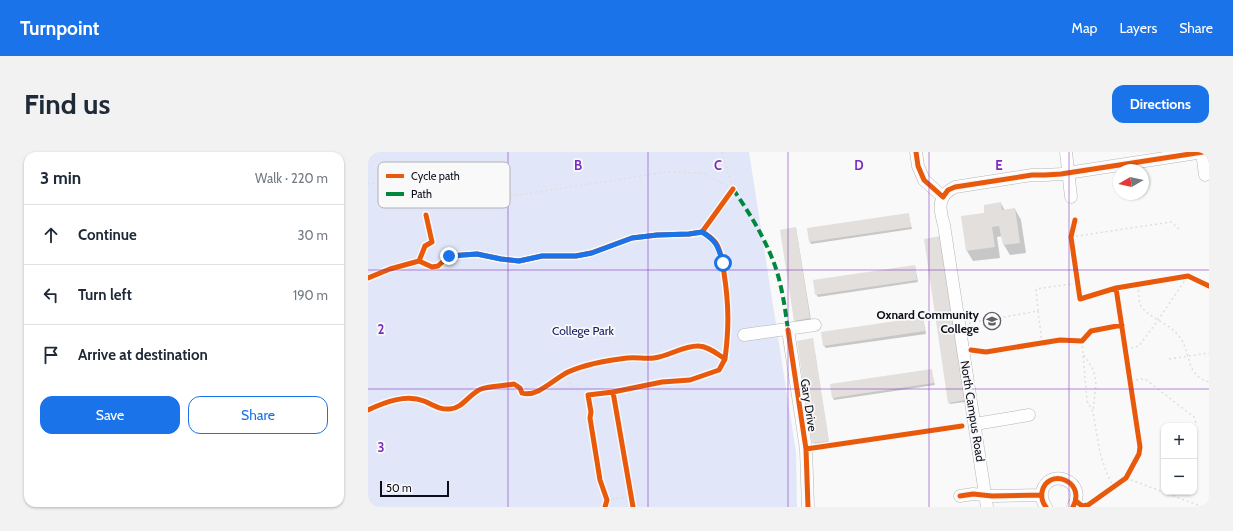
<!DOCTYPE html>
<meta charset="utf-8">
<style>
:root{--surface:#fff;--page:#f2f2f3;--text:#1f2937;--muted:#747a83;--line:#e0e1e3;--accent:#1a73e8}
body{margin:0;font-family:Cabin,sans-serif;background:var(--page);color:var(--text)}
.controls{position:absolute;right:12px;bottom:12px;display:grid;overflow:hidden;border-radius:8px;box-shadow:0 1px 3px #0004}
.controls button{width:36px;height:36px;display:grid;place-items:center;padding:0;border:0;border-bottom:1px solid var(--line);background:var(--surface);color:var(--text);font:20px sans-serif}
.compass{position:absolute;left:745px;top:12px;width:36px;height:36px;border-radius:50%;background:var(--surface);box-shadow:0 1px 3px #0004;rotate:261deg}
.scale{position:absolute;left:12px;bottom:10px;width:69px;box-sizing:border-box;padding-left:4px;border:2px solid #0b0e19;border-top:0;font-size:11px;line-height:14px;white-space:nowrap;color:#0b0e19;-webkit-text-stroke:3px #f9f9f9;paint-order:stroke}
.stop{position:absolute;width:12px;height:12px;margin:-9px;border:3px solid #1a73e8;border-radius:50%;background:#fff}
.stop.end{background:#1a73e8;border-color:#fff;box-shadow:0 1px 4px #0008}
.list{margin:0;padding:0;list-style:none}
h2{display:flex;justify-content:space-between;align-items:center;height:52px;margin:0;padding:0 16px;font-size:17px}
h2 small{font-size:13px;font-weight:400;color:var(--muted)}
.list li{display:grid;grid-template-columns:26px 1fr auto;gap:12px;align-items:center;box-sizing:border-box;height:60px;padding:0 16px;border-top:1px solid var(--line)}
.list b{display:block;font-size:15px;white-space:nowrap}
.list em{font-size:13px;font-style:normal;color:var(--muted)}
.actions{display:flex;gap:8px;padding:12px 16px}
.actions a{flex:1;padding:9px 0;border:1px solid var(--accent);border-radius:12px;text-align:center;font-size:14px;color:var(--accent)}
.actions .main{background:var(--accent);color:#fff}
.icon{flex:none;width:22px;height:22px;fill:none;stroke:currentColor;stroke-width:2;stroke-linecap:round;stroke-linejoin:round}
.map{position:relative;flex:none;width:841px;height:355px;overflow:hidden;border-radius:12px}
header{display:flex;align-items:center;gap:24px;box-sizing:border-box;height:56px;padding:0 20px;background:var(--accent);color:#fff}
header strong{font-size:19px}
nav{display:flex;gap:22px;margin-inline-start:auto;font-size:14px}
.intro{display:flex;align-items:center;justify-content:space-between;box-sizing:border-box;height:96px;padding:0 24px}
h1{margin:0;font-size:28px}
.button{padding:10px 18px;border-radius:12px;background:var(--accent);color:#fff;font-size:14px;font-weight:700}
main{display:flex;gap:24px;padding:0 24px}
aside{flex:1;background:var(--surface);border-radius:12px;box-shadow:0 1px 3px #0004}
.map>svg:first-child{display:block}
</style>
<header>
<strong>Turnpoint</strong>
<nav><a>Map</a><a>Layers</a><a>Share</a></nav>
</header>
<div class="intro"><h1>Find us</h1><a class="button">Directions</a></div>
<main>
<aside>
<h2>3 min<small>Walk · 220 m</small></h2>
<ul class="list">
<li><svg class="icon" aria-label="ahead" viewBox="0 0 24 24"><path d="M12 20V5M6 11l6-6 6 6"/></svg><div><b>Continue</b></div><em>30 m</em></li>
<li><svg class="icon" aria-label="left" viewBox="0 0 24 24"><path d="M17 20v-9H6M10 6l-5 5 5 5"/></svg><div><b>Turn left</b></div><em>190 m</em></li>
<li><svg class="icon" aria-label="arrive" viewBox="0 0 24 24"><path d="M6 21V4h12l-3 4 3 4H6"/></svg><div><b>Arrive at destination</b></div></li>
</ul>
<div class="actions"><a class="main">Save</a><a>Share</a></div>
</aside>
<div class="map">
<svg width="841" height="355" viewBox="0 0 841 355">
<rect width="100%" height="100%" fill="#f9f9f9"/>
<path fill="#e1e7f8" d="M 0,0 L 381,0 L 428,300 L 429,355 L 0,355 Z"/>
<path fill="#0003" d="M 633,51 L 637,59 L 647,57 L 653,68 L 658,101 L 642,103 L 636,93 L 635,84 L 629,85 L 632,106 L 605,109 L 599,99 L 594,65 L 617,62 Z
M 540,62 L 544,77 L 443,92 L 442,90 L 440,77 Z
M 428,76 L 443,168 L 428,171 L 427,168 Z
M 557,88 L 597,250 L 582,252 L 581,250 Z
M 547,114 L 550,130 L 450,145 L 448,142 Z
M 555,166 L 558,182 L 458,196 L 456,194 L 454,181 Z
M 445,188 L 461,291 L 446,293 L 430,190 Z
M 563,218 L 567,233 L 466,248 L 465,246 Z"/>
<path fill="#e2dfdc" d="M 633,50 L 634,58 L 647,56 L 652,91 L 635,93 L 631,74 L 624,75 L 627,95 L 598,99 L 593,64 L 616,61 L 616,53 Z
M 541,61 L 543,75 L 441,90 L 439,76 Z
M 428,75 L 442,166 L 426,169 L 412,78 Z
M 572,84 L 597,248 L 580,251 L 556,87 Z
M 547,113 L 549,128 L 447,143 L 445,128 Z
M 555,165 L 557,179 L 455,194 L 453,180 Z
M 445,186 L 461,289 L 444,291 L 429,189 Z
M 564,217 L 566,231 L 464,246 L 462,232 Z"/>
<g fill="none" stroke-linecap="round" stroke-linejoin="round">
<defs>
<path id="minor" d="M 548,0 L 550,14 L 556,28 L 575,45
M 698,0 L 703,45
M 834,0 L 837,23
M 420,178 L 438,297 L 440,355
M 376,183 L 447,173
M 607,272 L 661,263
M 592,344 L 605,342 L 624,344 L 674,343
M 619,355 L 576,73 C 571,56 569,44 587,35 L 664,23 L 677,23 L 693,22 L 835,0
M 678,355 C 674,350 673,346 674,340 C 680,314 721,329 705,355"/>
</defs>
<use href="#minor" stroke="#b3b5ba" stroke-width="13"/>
<path stroke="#dedede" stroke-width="1.5" stroke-dasharray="2 3" stroke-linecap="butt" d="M 0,32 L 47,25 L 75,28 L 127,42 L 151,43 L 299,20 L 335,21 L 365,37 L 354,0
M 703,85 L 803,70 L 811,77
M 770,133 C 771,139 770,149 773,154 C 782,167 801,171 810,183 C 824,198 816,223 841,230
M 670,159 L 674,191
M 601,171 L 670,159 L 668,137 L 709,131
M 714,189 L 719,249 L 725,260 L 732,301 L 739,322 L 745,334
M 758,197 L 771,194 L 790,168 L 820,124
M 716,203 L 726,219 L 728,232 L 725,260
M 801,207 L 841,201
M 199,220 C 201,235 207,238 220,243
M 763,228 L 777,227 L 826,265 L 828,271
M 758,326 L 835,355
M 239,348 L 263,344"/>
<use href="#minor" stroke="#fefefe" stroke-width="12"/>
<path stroke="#00873e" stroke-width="4" stroke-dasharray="8 4" stroke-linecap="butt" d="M 365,37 C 380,59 394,81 404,106 C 413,127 417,155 420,178"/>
<defs>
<path id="cycleway" d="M 548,0 L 550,14 L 556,28 L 575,45 L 580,38 L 587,35 L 664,23 L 677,23 L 693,22 L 835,0
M 707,68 L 703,85 L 712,147 L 748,136 L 820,124 L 841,134
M 334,80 L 365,37
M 51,109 L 57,94 L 64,90 L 58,63
M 0,126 L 22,117 L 51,109 L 64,115 L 70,114 L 81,104 L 109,102 L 133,107 L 151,109 L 174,104 L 208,104 L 223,101 L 264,86 L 289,83 L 321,82 L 334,80 C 340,83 344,86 348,91 C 353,99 355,112 356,121 C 361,153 361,176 357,207
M 420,178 L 438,297 L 440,355
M 603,198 L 618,200 L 692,188 L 714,189 L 723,179 L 754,173
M 0,258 C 17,250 38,242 56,249 C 65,253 72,258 82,257 C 95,256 101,242 113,237 C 122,234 135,234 146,232 L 152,236 L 154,241 C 169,246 187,226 200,220 C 216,213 242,208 259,206 C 268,205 277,207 286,206 C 302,204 314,194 330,194 C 340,194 349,202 357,207 L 351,218 L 322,228 L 294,230 L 245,240
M 438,297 L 594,274
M 592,344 L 605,342 L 624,344 L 674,343
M 708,349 L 714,354 L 720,353 L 758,326 L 771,302 L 772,295 L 748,136
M 237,355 L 239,348 L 232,328 L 222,266 L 223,260 L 220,243 L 245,240 L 265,355
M 678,355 C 674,350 673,346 674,340 C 679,315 719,328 705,355"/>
</defs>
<use href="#cycleway" stroke="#f9f9f9" stroke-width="8"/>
<use href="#cycleway" stroke="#e8590c" stroke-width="5"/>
</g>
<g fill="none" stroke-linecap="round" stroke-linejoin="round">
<path stroke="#1a73e8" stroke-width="5" d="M 81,104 L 109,102 L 133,107 L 151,109 L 174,104 L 208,104 L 224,101 L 264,86 L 289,83 L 321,82 L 334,80 C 349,89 350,95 355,111"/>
</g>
<path fill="none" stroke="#7b2cbf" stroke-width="1" stroke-opacity="0.55" d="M 140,0 L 140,355M 280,0 L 280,355M 420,0 L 420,355M 561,0 L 561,355M 701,0 L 701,355M 0,118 L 841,118M 0,237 L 841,237"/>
<defs>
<symbol id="university-ring" viewBox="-11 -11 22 22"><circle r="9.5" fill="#f9f9f9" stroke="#5e6067" stroke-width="1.5"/><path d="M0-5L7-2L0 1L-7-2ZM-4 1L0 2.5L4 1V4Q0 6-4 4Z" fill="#5e6067"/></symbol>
</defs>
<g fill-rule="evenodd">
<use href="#university-ring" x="614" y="159" width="20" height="20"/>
</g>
<g text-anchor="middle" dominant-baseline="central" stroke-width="3.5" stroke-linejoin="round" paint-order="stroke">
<g font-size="12" font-weight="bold" fill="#0b0e19" stroke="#f9f9f9" text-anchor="end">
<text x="611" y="162">Oxnard Community<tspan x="611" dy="14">College</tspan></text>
</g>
<g font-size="12" fill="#172166" stroke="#f9f9f9">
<text x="215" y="178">College Park</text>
</g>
<g font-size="12" fill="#0b0e19" stroke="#f9f9f9">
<text transform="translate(441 253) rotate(81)">Gary Drive</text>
<text transform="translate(605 259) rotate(81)">North Campus Road</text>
</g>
</g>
<rect x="10" y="10" width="132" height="46" rx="6" fill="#f9f9f9" stroke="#b2b2b6" stroke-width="1"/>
<rect x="18" y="22" width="18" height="4" fill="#e8590c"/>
<rect x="18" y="40" width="18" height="4" fill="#00873e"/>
<g font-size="11" fill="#0b0e19">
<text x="43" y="28">Cycle path</text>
<text x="43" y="46">Path</text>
</g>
<g font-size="13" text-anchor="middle" font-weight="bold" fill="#7b2cbf" stroke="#f9f9f9" stroke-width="3.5" stroke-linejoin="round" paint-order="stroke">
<text x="210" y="18">B</text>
<text x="350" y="18">C</text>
<text x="491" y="18">D</text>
<text x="631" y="18">E</text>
<text x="13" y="182">2</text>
<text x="13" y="300">3</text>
</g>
</svg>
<div class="controls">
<button>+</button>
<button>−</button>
</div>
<svg class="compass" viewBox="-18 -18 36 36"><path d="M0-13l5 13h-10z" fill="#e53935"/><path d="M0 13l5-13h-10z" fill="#747a83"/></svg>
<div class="scale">50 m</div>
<div class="stop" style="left:355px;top:111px"></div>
<div class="stop end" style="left:81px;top:104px"></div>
</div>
</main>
